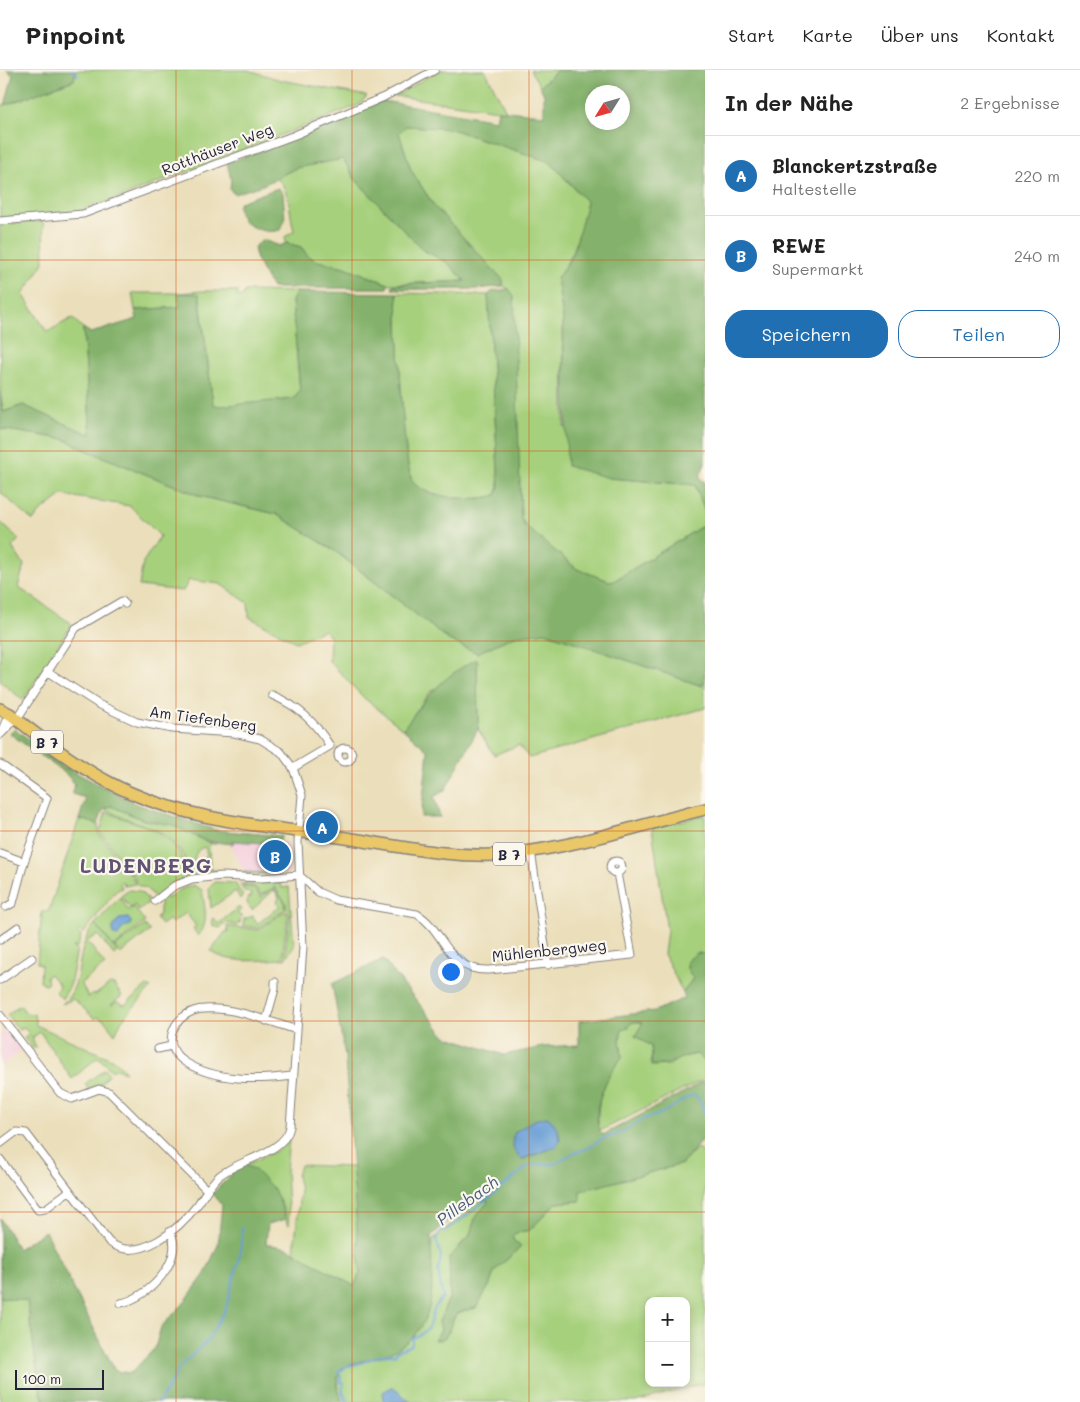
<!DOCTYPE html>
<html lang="de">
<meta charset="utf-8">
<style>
:root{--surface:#fff;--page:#f2f2f2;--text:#222;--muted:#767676;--line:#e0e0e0;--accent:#1f6fb2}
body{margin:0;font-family:Mali,sans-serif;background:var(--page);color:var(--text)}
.controls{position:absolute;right:15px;bottom:15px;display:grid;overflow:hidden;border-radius:10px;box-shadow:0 2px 8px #0003}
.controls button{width:45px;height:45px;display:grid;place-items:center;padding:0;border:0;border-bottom:1px solid var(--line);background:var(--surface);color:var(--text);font:25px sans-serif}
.compass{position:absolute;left:585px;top:15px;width:45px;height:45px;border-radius:50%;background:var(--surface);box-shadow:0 2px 8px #0003;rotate:233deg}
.scale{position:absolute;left:15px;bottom:12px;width:89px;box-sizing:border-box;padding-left:5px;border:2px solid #22223b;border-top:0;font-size:14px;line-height:18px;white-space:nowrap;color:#22223b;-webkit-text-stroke:4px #fbf7ec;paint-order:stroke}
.you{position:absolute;left:450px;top:901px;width:18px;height:18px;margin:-12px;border:4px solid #fff;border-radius:50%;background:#1a73e8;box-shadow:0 0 0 8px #1a73e833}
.badge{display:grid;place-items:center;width:32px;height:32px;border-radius:50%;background:var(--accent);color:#fff;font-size:16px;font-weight:700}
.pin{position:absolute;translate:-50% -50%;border:2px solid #fff;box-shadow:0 1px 5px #0006}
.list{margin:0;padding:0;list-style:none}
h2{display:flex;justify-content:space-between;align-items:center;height:65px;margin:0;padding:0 20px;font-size:21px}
h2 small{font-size:16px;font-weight:400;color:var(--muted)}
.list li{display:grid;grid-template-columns:32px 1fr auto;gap:15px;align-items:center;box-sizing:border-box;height:80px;padding:0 20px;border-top:1px solid var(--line)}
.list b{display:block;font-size:19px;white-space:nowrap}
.list p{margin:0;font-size:16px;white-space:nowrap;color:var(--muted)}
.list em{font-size:16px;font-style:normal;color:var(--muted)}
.actions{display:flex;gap:10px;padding:15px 20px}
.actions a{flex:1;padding:11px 0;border:1px solid var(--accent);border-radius:20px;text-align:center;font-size:18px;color:var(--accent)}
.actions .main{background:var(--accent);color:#fff}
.map{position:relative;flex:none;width:705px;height:1332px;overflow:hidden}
header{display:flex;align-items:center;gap:30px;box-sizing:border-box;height:70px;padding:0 25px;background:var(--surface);border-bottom:1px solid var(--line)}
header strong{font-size:24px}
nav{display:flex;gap:28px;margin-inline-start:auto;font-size:18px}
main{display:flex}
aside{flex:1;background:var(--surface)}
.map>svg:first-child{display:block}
</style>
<header>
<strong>Pinpoint</strong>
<nav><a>Start</a><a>Karte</a><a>Über uns</a><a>Kontakt</a></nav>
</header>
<main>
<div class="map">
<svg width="705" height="1332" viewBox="0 0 705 1332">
<rect width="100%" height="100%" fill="#fbf7ec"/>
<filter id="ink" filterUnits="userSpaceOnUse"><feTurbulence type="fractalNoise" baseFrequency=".02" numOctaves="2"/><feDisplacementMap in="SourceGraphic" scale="10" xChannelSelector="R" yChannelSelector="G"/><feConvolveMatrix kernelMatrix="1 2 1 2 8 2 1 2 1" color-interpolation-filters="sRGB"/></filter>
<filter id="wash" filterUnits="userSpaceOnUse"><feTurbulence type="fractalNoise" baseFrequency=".0096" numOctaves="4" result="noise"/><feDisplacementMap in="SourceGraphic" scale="20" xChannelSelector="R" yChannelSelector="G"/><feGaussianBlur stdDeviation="1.12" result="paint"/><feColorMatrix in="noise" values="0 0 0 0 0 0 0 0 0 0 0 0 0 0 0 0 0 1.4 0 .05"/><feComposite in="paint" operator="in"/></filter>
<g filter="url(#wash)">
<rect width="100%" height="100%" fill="#ebdfbb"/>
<path fill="#f4cfde" d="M 229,770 L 289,773 L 290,803 L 245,804 Z
M 6,960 L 22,980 L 0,996 L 0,964 Z"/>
<path fill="#a6d07c" stroke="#64795c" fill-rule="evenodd" d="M 76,0 L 248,0 L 281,10 L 367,26 L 359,35 L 113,130 L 73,143 L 0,148 L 0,35 L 5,35 L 74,10 Z
M 439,0 L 485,0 L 506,41 L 395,26 Z
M 530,0 L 558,0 L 540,16 Z
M 418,55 L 451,59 L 550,92 L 586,131 C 587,147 569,197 557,207 L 563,249 L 564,356 L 609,408 L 695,415 L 705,441 L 704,455 L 612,512 L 577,499 L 529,462 L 521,448 L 509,219 L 503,216 L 503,210 L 434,136 L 411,100 L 399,63 L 406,56 Z
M 343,88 L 355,109 L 423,180 L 448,193 L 465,211 L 388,214 L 345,197 L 317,191 L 308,186 L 301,177 L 286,173 L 285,167 L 294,161 C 289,143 291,125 279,110 L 273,109 L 296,98 Z
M 43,151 L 44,193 L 23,224 L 47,262 L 72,248 L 83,258 L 91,366 L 23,335 L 3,342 L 0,322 L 0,154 Z
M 202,221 L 238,221 L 237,226 L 242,226 L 245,221 L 297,222 L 292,231 L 300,321 L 294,329 L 219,337 L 213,334 L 200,228 L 180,237 L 135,240 L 132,223 L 178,223 Z
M 397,223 L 488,225 L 499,417 L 496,425 C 478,432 425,429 413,412 C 402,397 398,252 397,223 Z
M 0,359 L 64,369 L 88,381 L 203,427 L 276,444 L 335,481 L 449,570 L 477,583 L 514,566 L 545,562 L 702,616 L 705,609 L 705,638 L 529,688 L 519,675 L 494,685 L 478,659 L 477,590 L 430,622 L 403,659 L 364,628 L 329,591 L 330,566 L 324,560 L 296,572 L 249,547 L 248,533 L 220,514 L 189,510 L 183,521 L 139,516 L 143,492 L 160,466 L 130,436 L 62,425 L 39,443 L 33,451 L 0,422 Z
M 0,452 L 19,469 L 12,477 L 24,495 L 18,517 L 72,554 L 23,630 L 0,611 Z
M 111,736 L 144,750 L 172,754 L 205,771 L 216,774 L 209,774 L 210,800 L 280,804 L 208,804 L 204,800 L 202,790 L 207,785 L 205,777 C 195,779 193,789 195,798 L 199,797 L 201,803 L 192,806 C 174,751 147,762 105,739 Z
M 106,742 C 149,759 175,758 190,807 L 176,812 L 155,828 L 147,819 L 137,815 L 134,806 L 100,762 Z
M 705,745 L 705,884 L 697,883 L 687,898 L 693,908 L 683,923 L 664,884 L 667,860 L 652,758 Z
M 79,749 L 98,754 L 99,764 L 132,806 L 135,814 L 125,816 L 122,811 L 120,813 L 122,818 L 116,821 L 83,864 L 79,860 L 77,862 L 81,866 L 78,876 L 73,877 L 77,879 L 70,916 L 62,929 L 56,922 L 59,915 L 50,904 L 46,907 L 48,912 L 45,914 L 40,911 L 41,894 L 37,893 L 42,841 L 49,841 Z
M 215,812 L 235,813 L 243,826 L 240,829 L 236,821 L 211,838 L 209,818 Z
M 240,813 L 243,817 L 254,818 L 261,827 L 274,818 L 285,833 L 285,839 L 259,858 L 243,856 L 244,849 L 253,846 L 257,854 L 280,836 L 277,832 L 279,827 L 274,820 L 252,840 L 247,833 L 248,827 L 251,827 L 252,824 L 243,820 Z
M 243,813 L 281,813 L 282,818 L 289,817 L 294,876 L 284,890 L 290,844 L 286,839 L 286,833 L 275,817 L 261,825 L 255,817 L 243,815 Z
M 193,815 L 202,820 C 204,835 210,854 198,866 L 193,858 L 196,856 L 186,843 L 172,853 L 169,849 L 161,855 L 156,848 L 160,843 L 160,830 L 165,826 L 167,829 L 179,820 Z
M 129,820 L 139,821 L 148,829 L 148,833 L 139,841 L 135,835 L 130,838 L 121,826 Z
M 120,827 L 128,840 L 134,837 L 145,852 L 114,877 L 95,854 Z
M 239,837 L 241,840 L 237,843 L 241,846 L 240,853 L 236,855 L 226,853 L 220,858 L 213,856 L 212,849 L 214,848 L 218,854 Z
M 285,841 L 288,845 L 282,889 C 261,890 228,895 211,881 L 225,862 L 228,862 L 227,856 L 259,860 Z
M 95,854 L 117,882 L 114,885 L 98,865 L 87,871 L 105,895 L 81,913 L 88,927 L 93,924 L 95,925 L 110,914 L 114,915 L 122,926 L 111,935 L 117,932 L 125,935 L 147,916 L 151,918 L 122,950 L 115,964 L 105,951 L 98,947 L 95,949 L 73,929 L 62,934 C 86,914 73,880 95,854 Z
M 145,855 L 150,861 L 120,884 L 115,877 Z
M 20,935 L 26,943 L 34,944 L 36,955 L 116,991 L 126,1002 L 115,999 L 112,1001 L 98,987 L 72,1009 L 40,962 L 32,968 L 36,977 L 33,979 L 24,968 L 29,964 L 24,957 L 19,960 L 7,945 Z
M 632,952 L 641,952 L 642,955 L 635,966 L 651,976 L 652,986 L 650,992 L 654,996 L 670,995 L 678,988 L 697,984 L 705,991 L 705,1009 L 600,1061 C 593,1037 605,1006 622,988 L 620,969 L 622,959 Z
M 105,999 L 109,1004 L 100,1015 L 88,1019 L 85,1014 Z
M 289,1069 L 286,1101 L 289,1155 L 287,1154 C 281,1123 269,1114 245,1095 L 276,1081 Z
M 697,1078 L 705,1084 L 705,1313 L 636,1332 L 342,1332 C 338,1322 335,1309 341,1299 L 392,1281 L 415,1263 L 433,1169 L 482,1129 L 488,1132 L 476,1146 L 469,1167 L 459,1176 L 450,1215 L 450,1226 L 439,1252 L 441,1260 L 434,1270 L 449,1262 L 450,1254 L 459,1242 L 476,1238 L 489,1216 L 495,1200 L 521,1177 L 514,1171 L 512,1166 L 516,1163 L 530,1160 L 556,1133 L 580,1131 L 579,1121 L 682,1094 ZM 649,1231 L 686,1231 L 686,1313 L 649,1313 Z
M 300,1095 L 353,1097 L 360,1203 L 354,1216 L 294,1182 L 300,1120 L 297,1106 Z
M 0,1227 L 27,1231 L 40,1320 L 45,1332 L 0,1332 Z"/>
<path fill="#84b26c" stroke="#536a54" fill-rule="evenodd" d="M 6,0 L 76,0 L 74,10 L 5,35 L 13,5 Z
M 558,0 L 705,0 L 705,394 L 699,408 L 705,412 L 705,609 L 702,616 L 545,562 L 514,566 L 477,583 L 449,570 L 335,481 L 276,444 L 203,427 L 88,381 L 64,369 L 0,359 L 0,322 L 3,342 L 23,335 L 91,365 L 83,258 L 91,263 L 137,249 L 135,240 L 180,237 L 178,223 L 199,224 L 213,334 L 219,336 L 294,329 L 300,321 L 292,231 L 297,222 L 397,223 C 398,252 402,397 413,412 C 425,429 478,432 496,425 L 499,417 L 488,225 L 493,221 L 509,219 L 514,226 L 521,448 L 524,455 L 577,499 L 612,512 L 704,455 L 705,441 L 695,415 L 609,408 L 567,396 L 563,249 L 557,207 C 575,191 579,159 586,136 L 586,131 L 550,92 L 451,59 L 406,56 L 399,63 L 411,100 L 434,136 L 503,210 L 503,216 L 477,219 L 392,219 L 393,215 L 465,211 L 448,193 L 423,180 L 355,109 L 343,89 L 296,98 L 263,115 L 234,124 L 230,119 L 231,109 L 227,93 L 296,68 L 383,31 L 496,50 L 498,40 L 544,45 L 544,25 L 540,16 ZM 592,22 L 622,22 L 622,52 L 592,52 Z
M 278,118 L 283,123 L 285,150 L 280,160 C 268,164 252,159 242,150 L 238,137 L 240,132 Z
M 263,170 L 280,176 L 286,173 L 301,177 L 308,186 L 317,191 L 345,197 L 388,214 L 387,218 L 272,218 L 256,189 L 254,177 Z
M 477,589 L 478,659 L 445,720 L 434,727 L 440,747 L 421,747 L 428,681 L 403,659 C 425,629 442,606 477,589 Z
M 15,659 L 65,697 L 136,734 L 215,760 L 282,766 L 278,774 L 233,771 L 233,774 L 205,771 L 172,755 L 144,750 L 111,736 L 103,740 L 98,754 L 79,749 L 86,728 L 72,724 L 75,714 L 65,703 L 9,663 Z
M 697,883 L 705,884 L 705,991 L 697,984 C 677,986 671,998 651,995 L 652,986 L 651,976 L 635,966 L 642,954 L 641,952 L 632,952 L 628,958 L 622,960 L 620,969 L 622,988 C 607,1003 587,1047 603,1065 L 705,1011 L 705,1066 L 682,1094 L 580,1121 L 580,1131 L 556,1133 L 530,1160 L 516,1163 L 512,1166 L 514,1171 L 521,1177 L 495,1200 L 489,1216 L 476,1238 C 471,1239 465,1240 461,1242 C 445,1248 455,1272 434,1270 L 441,1260 L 439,1252 L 450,1226 L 449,1188 L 469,1167 L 476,1146 L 488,1132 L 475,1127 L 431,1166 C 431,1216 442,1253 392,1282 C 376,1290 356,1290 341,1299 C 335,1309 338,1322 342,1332 L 45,1332 L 40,1320 L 27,1231 L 0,1227 L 0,1148 L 18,1179 L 45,1161 L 115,1301 L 131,1303 L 155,1278 L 161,1257 L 183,1234 L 205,1204 L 218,1175 L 222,1135 L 212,1124 L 237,1099 L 245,1095 L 254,1099 L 272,1117 L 279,1129 L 286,1149 L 268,1154 L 266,1174 L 288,1178 L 354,1216 L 360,1203 L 345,986 L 332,914 L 383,889 L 445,966 L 504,985 L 543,977 L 579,975 L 579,951 L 655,941 L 685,928 L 683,923 L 693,908 L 687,898 L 687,891 ZM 559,1062 L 556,1076 L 523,1089 Z"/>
<path fill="#689ed5" stroke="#456088" d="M 128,848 L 131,851 L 131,854 L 122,859 L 118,866 L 113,865 L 113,857 L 119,849 Z
M 547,1047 C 556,1053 559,1061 560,1071 L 556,1077 L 522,1089 C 513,1081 510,1073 515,1062 L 534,1050 Z
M 391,1317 C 400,1319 403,1328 411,1332 L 384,1332 L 383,1322 Z"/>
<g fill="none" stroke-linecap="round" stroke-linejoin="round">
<path stroke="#689ed5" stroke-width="2" d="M 72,0 L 78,5
M 342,1322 L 345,1324 L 348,1332
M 159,1332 L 181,1296 L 208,1270 L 226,1238 L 240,1184 L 242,1158
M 345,1332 L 342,1322 L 344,1313 L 340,1312 L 341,1306 L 338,1302 L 340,1299 L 343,1300 L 346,1296 C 365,1296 376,1281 395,1285 L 397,1281 L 412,1275 L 412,1268 C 440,1258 423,1247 443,1227 L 438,1201 L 441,1186 L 436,1169 L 439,1164 L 456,1154 L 527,1097 L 535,1094 L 555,1094 L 575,1082 L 587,1079 L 600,1070 L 620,1063 L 644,1049 L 661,1044 L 692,1025 L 697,1026 L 705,1043"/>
</g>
</g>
<g filter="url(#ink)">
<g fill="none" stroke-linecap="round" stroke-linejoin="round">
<defs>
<path id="minor" d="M 0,151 L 83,144 L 295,65 L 384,27 L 435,0
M 272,625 C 298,636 315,652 330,676 L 293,698
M 17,649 L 76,558 L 122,531 L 125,534
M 1,663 L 6,650 L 13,646
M 0,665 L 11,654 L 11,648
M338 685a7 7 0 1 1 14 0a7 7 0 1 1-14 0Z
M 0,694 L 47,728 L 24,792 L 13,833 L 6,837
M 531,781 L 548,895
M 0,783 L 24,792
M610 797a6 6 0 1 1 12 0a6 6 0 1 1-12 0Z
M 155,831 L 174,816 L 192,809 L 222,806 L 262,808 L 299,805 L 318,822 L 336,830 L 417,844 C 446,861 446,902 489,900 L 632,885 L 617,803
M 0,870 L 18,857
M 0,910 L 32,888
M 0,945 L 60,1023 L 72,1029 L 99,1019 L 109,1022 L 207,1120
M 266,951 L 275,919 L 275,912
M 158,979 L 171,976
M 293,1006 C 259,1010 216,1012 185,992 C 157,974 176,940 204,939 C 234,937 268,951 297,960
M 0,1074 L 16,1062 L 26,1063 L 109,1172 C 139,1195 180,1158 198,1134 C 205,1124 210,1114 219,1106 C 238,1090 285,1083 290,1057 L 303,877 L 298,772 L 302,725 L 293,698 L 281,682 L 260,669 L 234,663 L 172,659 L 137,652 L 98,634 L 47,601
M 0,1089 L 38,1140 L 45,1139 L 69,1121
M 121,1233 C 148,1228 186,1190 170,1161"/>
<path id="primary" d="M 0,639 L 10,644 C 42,669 74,694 110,713 C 184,752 270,756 352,769 C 403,777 457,789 510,784 C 575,777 641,755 705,739"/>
</defs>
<use href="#minor" stroke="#86807b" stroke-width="9"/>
<use href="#primary" stroke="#86807b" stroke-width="14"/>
<use href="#minor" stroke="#fff" stroke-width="7"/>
<use href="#primary" stroke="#eac769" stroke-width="11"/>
</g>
</g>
<path fill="none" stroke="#d45411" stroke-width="1" stroke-opacity="0.55" d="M 176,0 L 176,1332M 352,0 L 352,1332M 529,0 L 529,1332M 0,190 L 705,190M 0,381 L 705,381M 0,571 L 705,571M 0,761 L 705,761M 0,951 L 705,951M 0,1142 L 705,1142"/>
<g text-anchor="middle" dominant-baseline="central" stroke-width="4.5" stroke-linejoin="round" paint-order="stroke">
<g fill="#fbf7ec" stroke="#636270" stroke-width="1">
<rect x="31" y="660.5" width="32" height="23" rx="4"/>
<rect x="493" y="772.5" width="32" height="23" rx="4"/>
</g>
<g font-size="14" font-weight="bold" fill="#22223b">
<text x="47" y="672">B 7</text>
<text x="509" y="784">B 7</text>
</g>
<g font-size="15" fill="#22223b" stroke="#fbf7ec">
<text transform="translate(217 79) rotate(-21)">Rotthäuser Weg</text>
<text transform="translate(203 648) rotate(8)">Am Tiefenberg</text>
<text transform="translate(549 880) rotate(-6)">Mühlenbergweg</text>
</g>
<g font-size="16" font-style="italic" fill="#425a80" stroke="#fbf7ec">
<text transform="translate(467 1130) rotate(-36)">Pillebach</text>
</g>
<g font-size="20" font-weight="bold" letter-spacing="1" fill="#615374" stroke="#fbf7ec">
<text x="146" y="795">LUDENBERG</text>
</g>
</g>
</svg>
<div class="controls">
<button>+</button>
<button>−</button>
</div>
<svg class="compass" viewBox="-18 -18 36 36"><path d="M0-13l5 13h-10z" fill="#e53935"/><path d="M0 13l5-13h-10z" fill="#767676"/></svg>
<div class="scale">100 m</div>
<div class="you"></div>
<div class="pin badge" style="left:322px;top:757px">A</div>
<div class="pin badge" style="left:275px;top:786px">B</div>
</div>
<aside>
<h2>In der Nähe<small>2 Ergebnisse</small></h2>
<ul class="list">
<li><span class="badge">A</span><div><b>Blanckertzstraße</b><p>Haltestelle</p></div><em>220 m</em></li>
<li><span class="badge">B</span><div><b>REWE</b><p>Supermarkt</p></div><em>240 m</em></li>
</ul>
<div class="actions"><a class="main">Speichern</a><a>Teilen</a></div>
</aside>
</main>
